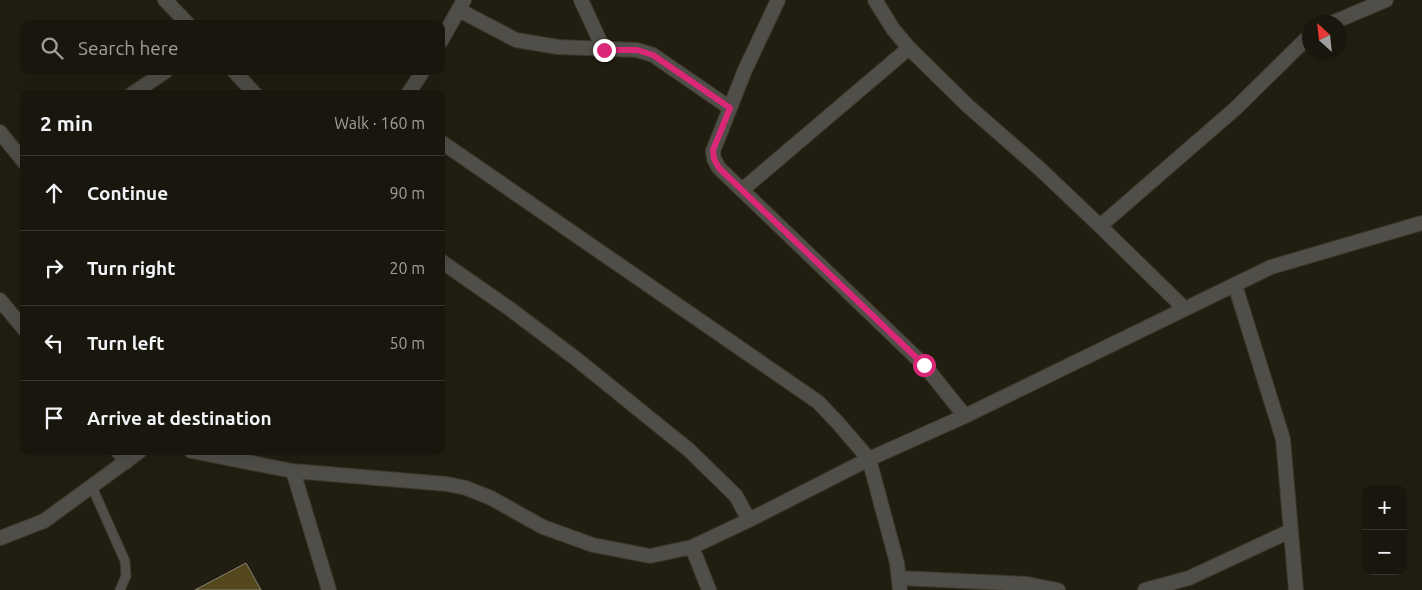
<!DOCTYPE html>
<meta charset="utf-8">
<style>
:root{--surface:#19160d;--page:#221f16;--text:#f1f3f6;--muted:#9f9f9d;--line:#37352e}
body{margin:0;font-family:Ubuntu,sans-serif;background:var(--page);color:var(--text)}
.controls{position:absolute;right:15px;bottom:15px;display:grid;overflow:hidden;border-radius:10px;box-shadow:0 5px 20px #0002}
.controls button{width:45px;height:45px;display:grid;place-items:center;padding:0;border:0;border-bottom:1px solid var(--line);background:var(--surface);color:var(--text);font:25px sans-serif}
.compass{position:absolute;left:1302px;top:15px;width:45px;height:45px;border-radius:50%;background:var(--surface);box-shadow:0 5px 20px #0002;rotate:333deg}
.stop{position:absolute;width:15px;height:15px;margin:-11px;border:4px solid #db2777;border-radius:50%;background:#fff}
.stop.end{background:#db2777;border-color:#fff;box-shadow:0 1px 5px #0008}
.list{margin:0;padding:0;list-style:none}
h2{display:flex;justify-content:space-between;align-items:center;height:65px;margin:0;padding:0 20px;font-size:21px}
h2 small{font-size:16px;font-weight:400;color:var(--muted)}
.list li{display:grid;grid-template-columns:32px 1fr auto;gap:15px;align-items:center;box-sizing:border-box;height:75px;padding:0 20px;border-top:1px solid var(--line)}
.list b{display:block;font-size:19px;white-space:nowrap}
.list em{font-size:16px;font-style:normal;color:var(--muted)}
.icon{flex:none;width:28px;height:28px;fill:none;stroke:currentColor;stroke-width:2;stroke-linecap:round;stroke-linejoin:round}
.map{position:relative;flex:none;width:1422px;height:590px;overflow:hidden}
.search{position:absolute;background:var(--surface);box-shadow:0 5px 20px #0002;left:20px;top:20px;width:425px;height:55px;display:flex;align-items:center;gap:12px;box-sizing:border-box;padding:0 18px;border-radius:10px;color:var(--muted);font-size:19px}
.panel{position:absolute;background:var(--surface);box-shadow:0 5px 20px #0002;left:20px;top:90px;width:425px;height:365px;border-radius:10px}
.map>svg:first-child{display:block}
</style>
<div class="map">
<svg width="1422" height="590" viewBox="0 0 1422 590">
<rect width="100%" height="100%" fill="#211e11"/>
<path fill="#53471b" stroke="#888474" d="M 246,563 L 261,590 L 195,590 Z"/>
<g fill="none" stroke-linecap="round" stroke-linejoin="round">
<defs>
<path id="service" d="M 92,487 L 125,561 L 126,576 L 120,590"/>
<path id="minor" d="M 165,0 L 188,24
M 581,0 L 604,50
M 778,0 L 745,70 L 713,151 L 714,159 L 719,168 L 924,365 L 965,416
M 875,0 L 893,29 L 909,48 L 968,106 L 1040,169 L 1100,226 L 1185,309
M 459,10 L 516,40 L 558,47 L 637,50 L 653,55 L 730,108
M 1334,22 L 1386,0
M 234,71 L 255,94
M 132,94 L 166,71
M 0,132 L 24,162
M 441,142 L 818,402 L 838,423 L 869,459 L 897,563 L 900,590
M 742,190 L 909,48
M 1100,226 L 1236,108 L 1304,41 L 1310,37
M 441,261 L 510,309 L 575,358 L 689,450 L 736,496 L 749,520
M 1235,285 L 1283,439 L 1296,590
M 0,300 L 24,329
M 118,451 L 126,462
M 191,451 L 293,471 L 447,484 L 466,488 L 491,498 L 543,527 L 593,545 L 650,556 L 692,547 L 749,520 L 869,459 L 965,416 L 1271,267 L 1422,223
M 293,471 L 329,590
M 692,547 L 709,590
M 899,578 L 1027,584 L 1058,590
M 1145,590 L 1189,578 L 1290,531"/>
<path id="tertiary" d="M 441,41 L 464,0
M 408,94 L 423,71
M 0,538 L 44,521 L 140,451"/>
</defs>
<use href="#service" stroke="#3b382b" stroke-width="11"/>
<use href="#minor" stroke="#3b382b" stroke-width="16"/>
<use href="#tertiary" stroke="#3b382b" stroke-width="16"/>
<use href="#service" stroke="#504e48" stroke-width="9"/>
<use href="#minor" stroke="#504e48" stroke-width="14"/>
<use href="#tertiary" stroke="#504e48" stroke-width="14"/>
</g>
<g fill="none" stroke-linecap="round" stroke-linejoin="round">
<path stroke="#db2777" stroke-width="6" d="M 604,50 L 637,50 L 653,55 L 730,108 L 713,150 L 714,159 L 719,168 L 924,365"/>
</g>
</svg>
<div class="controls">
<button>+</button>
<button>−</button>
</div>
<svg class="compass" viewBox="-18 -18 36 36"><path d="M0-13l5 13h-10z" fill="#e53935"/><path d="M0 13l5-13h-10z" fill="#9f9f9d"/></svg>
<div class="stop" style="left:924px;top:365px"></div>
<div class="stop end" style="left:604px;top:50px"></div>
<div class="search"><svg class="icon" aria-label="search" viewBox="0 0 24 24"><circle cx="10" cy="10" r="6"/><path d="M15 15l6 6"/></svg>Search here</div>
<section class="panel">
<h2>2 min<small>Walk · 160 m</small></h2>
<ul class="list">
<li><svg class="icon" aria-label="ahead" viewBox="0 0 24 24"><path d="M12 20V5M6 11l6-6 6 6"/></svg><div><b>Continue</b></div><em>90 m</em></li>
<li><svg class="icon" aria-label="right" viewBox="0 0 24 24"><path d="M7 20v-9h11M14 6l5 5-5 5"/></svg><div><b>Turn right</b></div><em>20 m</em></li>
<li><svg class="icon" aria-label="left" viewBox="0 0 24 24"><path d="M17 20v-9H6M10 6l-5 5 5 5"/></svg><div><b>Turn left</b></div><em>50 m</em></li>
<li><svg class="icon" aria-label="arrive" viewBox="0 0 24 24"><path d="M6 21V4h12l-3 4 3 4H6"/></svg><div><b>Arrive at destination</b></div></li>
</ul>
</section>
</div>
